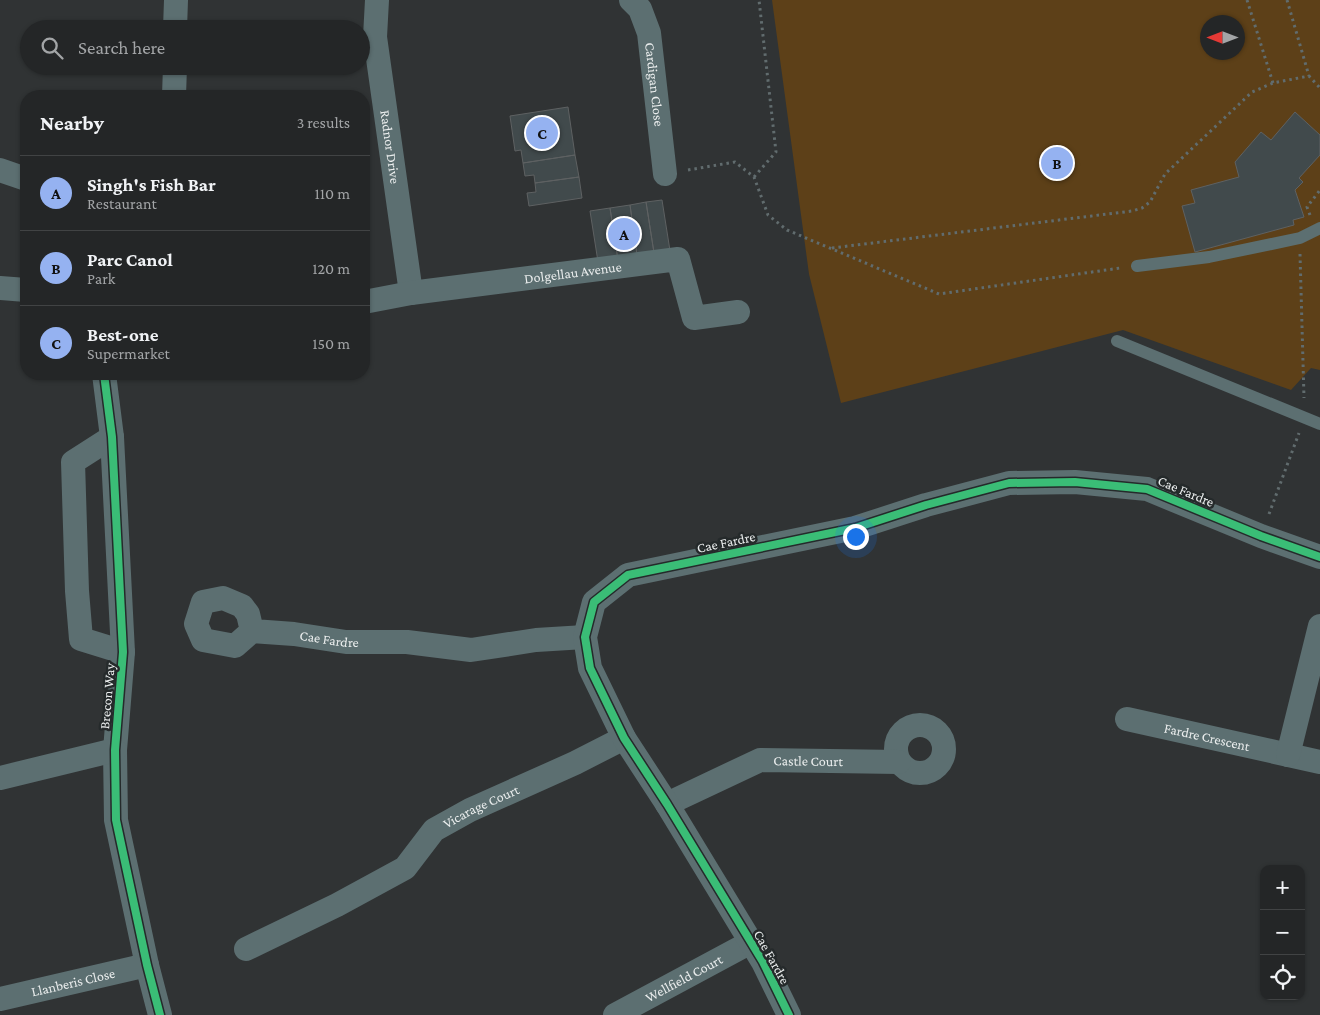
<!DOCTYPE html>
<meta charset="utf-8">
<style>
:root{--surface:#242627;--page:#303233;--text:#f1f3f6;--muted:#a3a5a7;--line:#414344;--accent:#95b2f1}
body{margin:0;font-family:"Crimson Pro",serif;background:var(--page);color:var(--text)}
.controls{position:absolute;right:15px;bottom:15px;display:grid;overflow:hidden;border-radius:10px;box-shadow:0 1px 4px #0004}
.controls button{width:45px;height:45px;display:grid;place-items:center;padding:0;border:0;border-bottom:1px solid var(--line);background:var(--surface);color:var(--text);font:25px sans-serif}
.compass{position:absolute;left:1200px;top:15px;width:45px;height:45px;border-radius:50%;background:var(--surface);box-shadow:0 1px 4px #0004;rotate:270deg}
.you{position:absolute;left:855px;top:536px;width:18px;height:18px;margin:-12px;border:4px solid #fff;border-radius:50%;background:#1a73e8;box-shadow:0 0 0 8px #1a73e833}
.badge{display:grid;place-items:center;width:32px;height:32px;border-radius:50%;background:var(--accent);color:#111;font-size:16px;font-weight:700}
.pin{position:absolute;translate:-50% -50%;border:2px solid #fff;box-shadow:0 1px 5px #0006}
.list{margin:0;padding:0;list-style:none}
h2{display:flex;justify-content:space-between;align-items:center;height:65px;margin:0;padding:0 20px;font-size:21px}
h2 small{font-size:16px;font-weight:400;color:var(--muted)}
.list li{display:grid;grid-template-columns:32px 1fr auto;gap:15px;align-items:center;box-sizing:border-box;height:75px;padding:0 20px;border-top:1px solid var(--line)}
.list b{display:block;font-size:19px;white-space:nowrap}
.list p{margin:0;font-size:16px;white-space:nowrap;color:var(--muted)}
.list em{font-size:16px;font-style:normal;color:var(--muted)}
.icon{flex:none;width:28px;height:28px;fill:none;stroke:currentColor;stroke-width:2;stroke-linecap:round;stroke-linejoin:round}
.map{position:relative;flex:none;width:1320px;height:1015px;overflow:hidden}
.search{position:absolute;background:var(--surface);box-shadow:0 1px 4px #0004;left:20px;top:20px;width:350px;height:55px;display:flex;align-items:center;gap:12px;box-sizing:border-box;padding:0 18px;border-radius:28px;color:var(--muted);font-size:19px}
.panel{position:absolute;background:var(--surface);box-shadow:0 1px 4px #0004;left:20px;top:90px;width:350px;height:290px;border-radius:20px}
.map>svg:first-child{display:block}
</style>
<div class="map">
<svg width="1320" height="1015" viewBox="0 0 1320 1015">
<rect width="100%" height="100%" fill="#303334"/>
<path fill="#5d4018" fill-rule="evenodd" d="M 772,0 L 1320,0 L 1320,370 L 1311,368 L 1291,390 L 1123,330 L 841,403 L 809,274 ZM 1208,22 L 1238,22 L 1238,52 L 1208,52 Z"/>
<path fill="#414a4c" stroke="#5e6162" d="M 568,107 L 575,155 L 523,163 L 521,150 L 515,151 L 510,116 Z
M 1295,112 L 1320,135 L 1320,155 L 1299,178 L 1303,182 L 1295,190 L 1304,217 L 1293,220 L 1294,225 L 1195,252 L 1182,206 L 1195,203 L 1191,190 L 1239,177 L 1235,162 L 1261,132 L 1271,140 Z
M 575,155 L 579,177 L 535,183 L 534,175 L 525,176 L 523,163 Z
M 579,177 L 582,198 L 529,206 L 527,193 L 536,192 L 535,183 Z
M 662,200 L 671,257 L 655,259 L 646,202 Z
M 646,202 L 655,259 L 638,262 L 630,205 Z
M 630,205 L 638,262 L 618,260 L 610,208 Z
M 610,208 L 618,260 L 599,268 L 590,211 Z"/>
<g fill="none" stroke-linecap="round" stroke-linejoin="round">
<path stroke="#616c6e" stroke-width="3" stroke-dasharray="2.5 4" stroke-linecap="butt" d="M 1247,0 L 1273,83
M 1287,0 L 1309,76
M 688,170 L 735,162 L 754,177 L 768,215 L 787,230 L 939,294 L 1120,268
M 754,177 L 776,152 L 759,0
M 1310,215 L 1307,207 L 1320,190
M 832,248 L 1132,211 L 1142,208 L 1150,202 L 1165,174 L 1252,92 L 1273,83 L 1309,76 L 1320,88
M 1300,254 L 1304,398
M 1269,514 L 1299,433"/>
<path stroke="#5c6f71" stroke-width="12" d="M 1137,266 L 1209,257 L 1300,238 L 1320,228
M 1117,341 L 1320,424"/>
<g stroke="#5c6f71" stroke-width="24">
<path id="s1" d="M 377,0 L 375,37 L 411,293"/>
<path id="s2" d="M 631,0 L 640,9 L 649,33 L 665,174"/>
<path d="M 175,29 L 176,0"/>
<path d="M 174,96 L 175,66"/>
<path d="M 0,170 L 26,179"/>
<path d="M 0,288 L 26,290"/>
<path id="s3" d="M 364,302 L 411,293 L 678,259 L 694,318 L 738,312"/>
<path d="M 104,374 L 112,437 L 123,652 L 115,750 L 116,820 L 147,965 L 160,1015"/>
<path d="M 112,437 L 73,462 L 77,591 L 81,639 L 123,652"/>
<path id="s4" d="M 252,631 L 248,614 L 242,606 L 223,598 L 203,602 L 196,624 L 203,640 L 235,646 L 252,631 L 294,634 L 346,642 L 407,642 L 471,650 L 536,640 L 585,637"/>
<path id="s5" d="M 1127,719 L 1320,762"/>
<circle cx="920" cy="749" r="24"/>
<path d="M 1288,755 L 1320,626"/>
<path d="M 0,778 L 115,750"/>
<path id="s6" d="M 667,804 L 760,760 L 899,762"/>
<path id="s7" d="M 246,949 L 337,905 L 405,868 L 434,830 L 470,810 L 575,763 L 624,738"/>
<path id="s8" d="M 0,999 L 147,965"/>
<path id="s9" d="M 615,1015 L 751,942"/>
<path d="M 789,1015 L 763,962 L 667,804 L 624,738 L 590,668 L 585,637 L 594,602 L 628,575 L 855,528 L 926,505 L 1009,483 L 1075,482 L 1147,489 L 1261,536 L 1320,557"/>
</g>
<defs>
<path id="cycleway" d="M 104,374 L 112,437 L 123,652 L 115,750 L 116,820 L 147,965 L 160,1015
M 789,1015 L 763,962 L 667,804 L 624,738 L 590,668 L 585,637 L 594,602 L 628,575 L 855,528 L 926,505 L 1009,483 L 1075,482 L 1147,489 L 1261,536 L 1320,557"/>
</defs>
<use href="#cycleway" stroke="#252a2b" stroke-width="11"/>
<use href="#cycleway" stroke="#3abd76" stroke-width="8"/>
</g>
<g text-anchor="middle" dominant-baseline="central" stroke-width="5" stroke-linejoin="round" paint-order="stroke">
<g font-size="14" fill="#eaeded" stroke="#252a2b">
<text stroke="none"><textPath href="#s2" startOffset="90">Cardigan Close</textPath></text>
<text stroke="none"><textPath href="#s1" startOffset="148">Radnor Drive</textPath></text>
<text stroke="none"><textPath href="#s3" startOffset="211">Dolgellau Avenue</textPath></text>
<text transform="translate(1186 491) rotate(23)">Cae Fardre</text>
<text transform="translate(726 542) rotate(-12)">Cae Fardre</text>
<text stroke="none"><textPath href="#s4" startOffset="242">Cae Fardre</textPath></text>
<text transform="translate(107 696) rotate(-85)">Brecon Way</text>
<text stroke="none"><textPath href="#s5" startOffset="82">Fardre Crescent</textPath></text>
<text stroke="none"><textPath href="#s6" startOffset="151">Castle Court</textPath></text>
<text stroke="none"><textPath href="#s7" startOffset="279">Vicarage Court</textPath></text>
<text transform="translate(772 957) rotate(61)">Cae Fardre</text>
<text stroke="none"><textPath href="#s9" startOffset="78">Wellfield Court</textPath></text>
<text stroke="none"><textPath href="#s8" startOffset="75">Llanberis Close</textPath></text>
</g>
</g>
</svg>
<div class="controls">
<button>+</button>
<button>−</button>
<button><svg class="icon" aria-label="locate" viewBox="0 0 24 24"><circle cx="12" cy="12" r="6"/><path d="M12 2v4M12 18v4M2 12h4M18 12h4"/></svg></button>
</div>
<svg class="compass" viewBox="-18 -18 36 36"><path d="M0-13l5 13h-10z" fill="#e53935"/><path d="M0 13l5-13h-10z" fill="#a3a5a7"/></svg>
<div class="you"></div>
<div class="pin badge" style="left:624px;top:234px">A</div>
<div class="pin badge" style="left:1057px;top:163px">B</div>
<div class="pin badge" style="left:542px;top:133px">C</div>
<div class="search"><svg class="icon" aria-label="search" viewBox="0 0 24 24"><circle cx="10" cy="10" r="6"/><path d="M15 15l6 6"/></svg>Search here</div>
<section class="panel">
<h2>Nearby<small>3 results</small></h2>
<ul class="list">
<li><span class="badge">A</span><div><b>Singh's Fish Bar</b><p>Restaurant</p></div><em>110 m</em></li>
<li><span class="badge">B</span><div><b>Parc Canol</b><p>Park</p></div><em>120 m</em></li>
<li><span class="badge">C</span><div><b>Best-one</b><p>Supermarket</p></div><em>150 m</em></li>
</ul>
</section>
</div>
